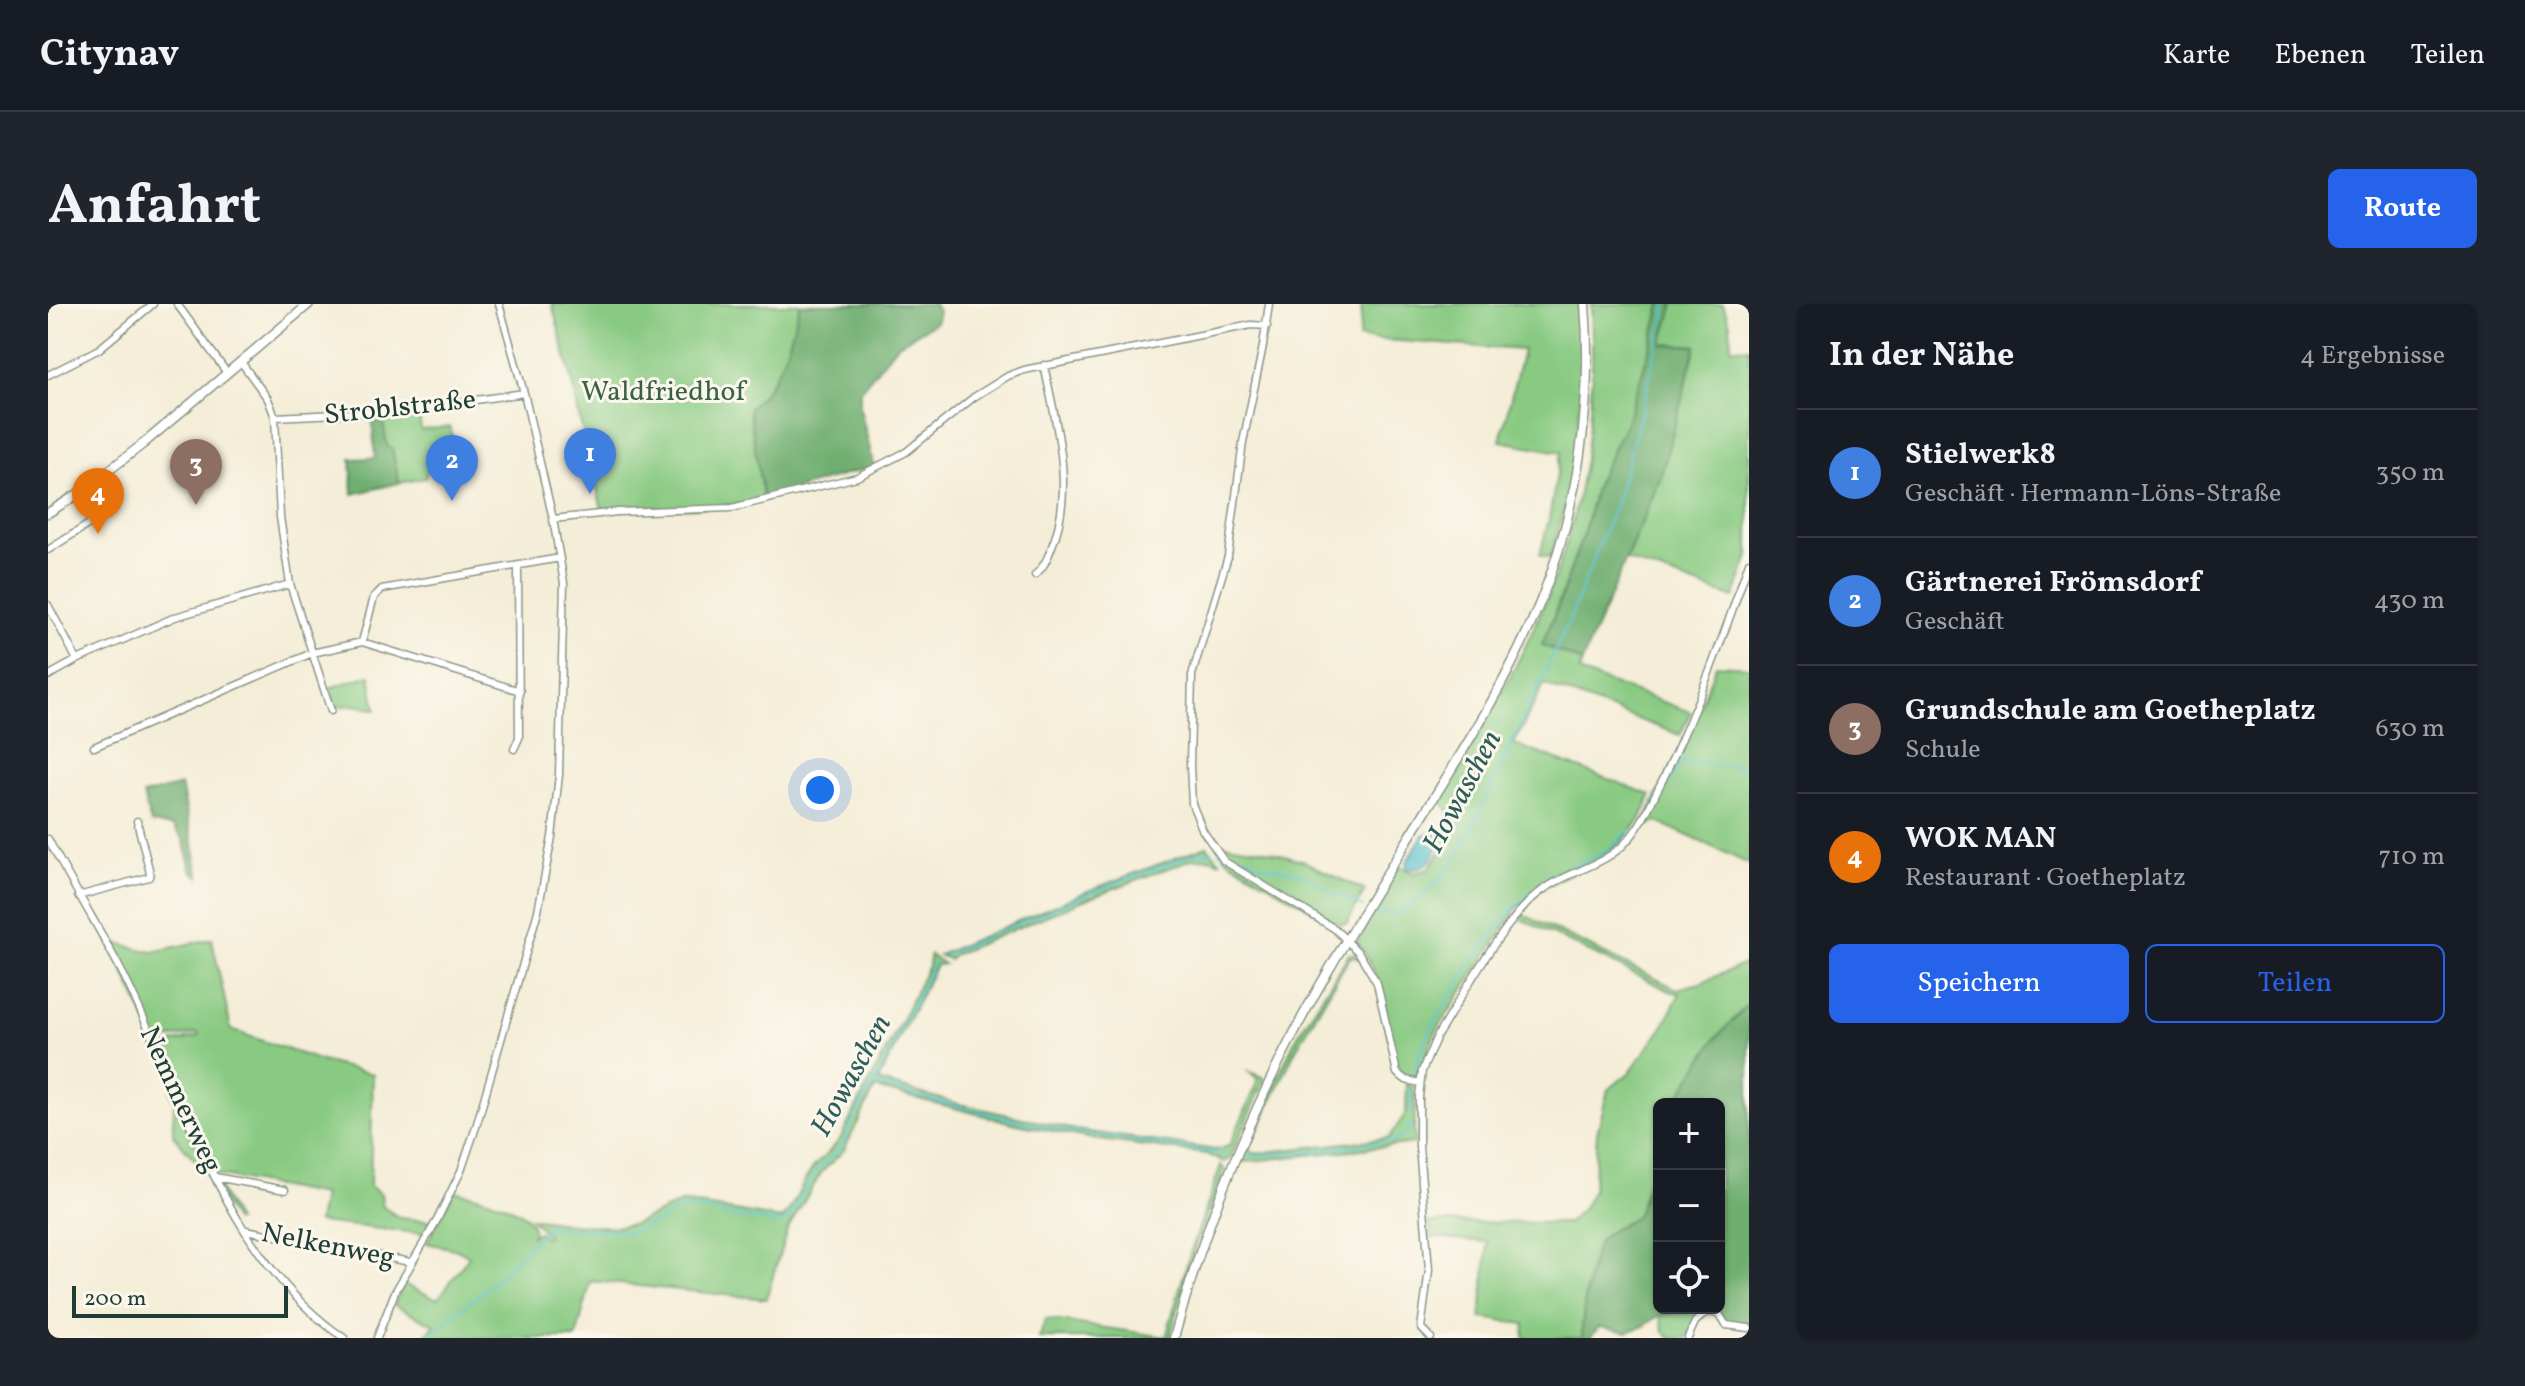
<!DOCTYPE html>
<html lang="de">
<meta charset="utf-8">
<style>
:root{--surface:#171b24;--page:#20242c;--text:#f1f3f6;--muted:#9ea1a6;--line:#363941;--accent:#2563eb}
body{margin:0;font-family:Vollkorn,serif;background:var(--page);color:var(--text)}
.controls{position:absolute;right:24px;bottom:24px;display:grid;overflow:hidden;border-radius:12px;box-shadow:0 2px 6px #0004}
.controls button{width:72px;height:72px;display:grid;place-items:center;padding:0;border:0;border-bottom:2px solid var(--line);background:var(--surface);color:var(--text);font:40px sans-serif}
.scale{position:absolute;left:24px;bottom:20px;width:216px;box-sizing:border-box;padding-left:8px;border:4px solid #1f3d34;border-top:0;font-size:22px;line-height:28px;white-space:nowrap;color:#1f3d34;-webkit-text-stroke:6px #fbf7ec;paint-order:stroke}
.you{position:absolute;left:772px;top:486px;width:28px;height:28px;margin:-20px;border:6px solid #fff;border-radius:50%;background:#1a73e8;box-shadow:0 0 0 12px #1a73e833}
.badge{display:grid;place-items:center;width:52px;height:52px;border-radius:50%;background:var(--accent);color:#fff;font-size:26px;font-weight:700}
.pin{position:absolute;translate:-50% -66px;filter:drop-shadow(0 2px 4px #0008)}
.pin::after{content:'';position:absolute;top:42px;width:28px;height:24px;background:inherit;clip-path:polygon(0 0,100% 0,50% 100%)}
.list{margin:0;padding:0;list-style:none}
h2{display:flex;justify-content:space-between;align-items:center;height:104px;margin:0;padding:0 32px;font-size:34px}
h2 small{font-size:26px;font-weight:400;color:var(--muted)}
.list li{display:grid;grid-template-columns:52px 1fr auto;gap:24px;align-items:center;box-sizing:border-box;height:128px;padding:0 32px;border-top:2px solid var(--line)}
.list b{display:block;font-size:30px;white-space:nowrap}
.list p{margin:0;font-size:26px;white-space:nowrap;color:var(--muted)}
.list em{font-size:26px;font-style:normal;color:var(--muted)}
.actions{display:flex;gap:16px;padding:24px 32px}
.actions a{flex:1;padding:18px 0;border:2px solid var(--accent);border-radius:12px;text-align:center;font-size:28px;color:var(--accent)}
.actions .main{background:var(--accent);color:#fff}
.icon{flex:none;width:44px;height:44px;fill:none;stroke:currentColor;stroke-width:2;stroke-linecap:round;stroke-linejoin:round}
.map{position:relative;flex:none;width:1701px;height:1034px;overflow:hidden;border-radius:12px}
header{display:flex;align-items:center;gap:48px;box-sizing:border-box;height:112px;padding:0 40px;background:var(--surface);border-bottom:2px solid var(--line)}
header strong{font-size:38px}
nav{display:flex;gap:44px;margin-inline-start:auto;font-size:28px}
.intro{display:flex;align-items:center;justify-content:space-between;box-sizing:border-box;height:192px;padding:0 48px}
h1{margin:0;font-size:56px}
.button{padding:20px 36px;border-radius:12px;background:var(--accent);color:#fff;font-size:28px;font-weight:700}
main{display:flex;gap:48px;padding:0 48px}
aside{flex:1;background:var(--surface);border-radius:12px;box-shadow:0 2px 6px #0004}
.map>svg:first-child{display:block}
</style>
<header>
<strong>Citynav</strong>
<nav><a>Karte</a><a>Ebenen</a><a>Teilen</a></nav>
</header>
<div class="intro"><h1>Anfahrt</h1><a class="button">Route</a></div>
<main>
<div class="map">
<svg width="1701" height="1034" viewBox="0 0 1701 1034">
<rect width="100%" height="100%" fill="#fbf7ec"/>
<filter id="ink" filterUnits="userSpaceOnUse"><feTurbulence type="fractalNoise" baseFrequency=".0125" numOctaves="2"/><feDisplacementMap in="SourceGraphic" scale="16" xChannelSelector="R" yChannelSelector="G"/><feConvolveMatrix kernelMatrix="1 2 1 2 8 2 1 2 1" color-interpolation-filters="sRGB"/></filter>
<filter id="wash" filterUnits="userSpaceOnUse"><feTurbulence type="fractalNoise" baseFrequency=".006" numOctaves="4" result="noise"/><feDisplacementMap in="SourceGraphic" scale="32" xChannelSelector="R" yChannelSelector="G"/><feGaussianBlur stdDeviation="1.8" result="paint"/><feColorMatrix in="noise" values="0 0 0 0 0 0 0 0 0 0 0 0 0 0 0 0 0 1.4 0 .05"/><feComposite in="paint" operator="in"/></filter>
<g filter="url(#wash)">
<rect width="100%" height="100%" fill="#f4edd7"/>
<path fill="#89ca82" stroke="#54845b" stroke-width="2" d="M 504,0 L 752,0 C 742,38 732,78 701,104 L 715,195 L 693,200 L 647,204 L 554,205 L 530,108 L 526,83 Z
M 1314,0 L 1530,0 C 1539,85 1529,173 1502,254 L 1492,251 L 1501,215 L 1513,148 L 1452,137 L 1475,46 L 1311,34 Z
M 1543,0 L 1613,0 L 1603,41 L 1579,117 L 1548,181 L 1536,228 L 1495,341 L 1534,358 L 1531,368 L 1643,408 L 1632,431 L 1496,380 L 1466,440 L 1603,491 L 1592,516 L 1573,539 L 1551,555 L 1492,585 L 1468,606 L 1387,729 L 1372,769 L 1368,772 L 1358,773 C 1339,756 1337,703 1330,678 C 1326,664 1318,651 1310,638 L 1312,631 L 1350,561 L 1365,569 L 1379,566 L 1396,543 L 1402,510 L 1394,497 L 1395,490 C 1442,411 1490,331 1517,243 C 1542,164 1547,81 1543,0 Z
M 1626,0 L 1675,0 L 1682,20 L 1683,43 L 1701,44 L 1701,252 L 1686,294 L 1578,256 L 1612,175 L 1648,42 L 1613,40 Z
M 371,109 L 373,126 L 402,123 L 411,155 L 380,165 L 377,174 L 351,179 L 344,144 L 339,143 L 334,112 Z
M 1668,361 L 1701,363 L 1701,560 L 1610,518 L 1594,523 L 1649,410 Z
M 322,371 L 328,406 L 307,401 L 287,403 L 281,384 Z
M 1178,540 L 1214,545 L 1254,556 L 1317,587 L 1299,619 L 1292,620 L 1284,618 L 1179,555 L 1169,541 Z
M 1159,542 L 1173,558 L 1162,554 L 1144,555 L 1043,593 L 905,651 L 902,656 L 891,651 L 1040,587 Z
M 1474,610 L 1629,685 L 1652,679 L 1701,658 L 1701,699 L 1668,734 L 1626,800 L 1611,800 C 1611,823 1603,897 1588,914 C 1580,923 1565,925 1556,932 C 1541,945 1534,1014 1534,1034 L 1476,1034 L 1477,1020 L 1433,1014 L 1440,938 L 1383,933 L 1381,918 L 1520,919 L 1534,906 L 1545,886 L 1549,829 L 1560,786 L 1581,769 L 1615,723 L 1632,689 L 1624,688 L 1471,614 Z
M 164,635 L 183,726 L 273,757 L 325,770 L 322,882 L 333,890 L 335,903 L 352,914 L 385,917 L 377,930 L 270,918 L 275,891 L 169,871 L 150,836 L 111,742 L 151,732 L 150,729 L 108,737 L 61,637 L 104,648 Z
M 1301,650 L 1306,650 L 1314,657 L 1306,653 L 1301,654 L 1247,747 L 1201,846 L 1205,849 L 1219,848 L 1341,834 L 1358,809 L 1359,780 L 1365,783 C 1370,801 1364,821 1367,839 L 1196,858 L 1192,854 L 1193,848 L 1249,733 Z
M 882,651 L 896,660 L 888,661 L 830,777 L 907,799 L 1028,826 L 1168,846 L 1181,842 L 1208,783 L 1209,774 L 1198,766 L 1215,773 L 1217,776 L 1182,855 L 1176,858 L 1158,850 L 1045,835 L 969,820 L 827,784 L 796,846 L 773,869 L 739,926 L 718,995 L 543,977 L 528,1034 L 374,1034 L 387,1021 L 346,1001 L 355,980 L 390,995 L 421,952 L 411,946 L 379,939 L 406,887 C 424,890 494,906 484,931 L 491,928 L 496,933 L 500,932 L 483,914 L 524,920 L 566,923 L 586,920 L 633,899 L 639,899 L 734,915 C 749,900 752,880 765,864 C 774,854 784,846 792,835 L 853,718 L 880,662 Z
M 122,785 L 142,832 L 189,917 L 186,917 L 159,870 L 125,831 L 126,799 Z
M 1173,861 L 1177,866 L 1147,946 L 1122,1034 L 991,1034 L 998,1015 L 1118,1033 L 1140,956 Z
M 1656,1008 L 1638,1034 L 1622,1034 L 1616,1028 L 1612,1011 Z"/>
<path fill="#6eae70" stroke="#467652" stroke-width="2" d="M 752,0 L 886,0 C 890,7 892,10 888,18 L 849,41 L 812,87 L 812,104 L 826,162 L 715,195 L 701,104 C 732,78 742,38 752,0 Z
M 1613,0 L 1626,0 L 1614,40 L 1648,42 L 1612,175 L 1534,358 L 1494,341 L 1511,300 L 1536,228 L 1548,181 L 1579,117 L 1603,41 Z
M 334,112 L 339,142 L 344,144 L 351,179 L 305,190 L 303,155 L 327,154 L 324,113 Z
M 133,481 L 152,573 L 144,567 L 135,535 L 125,522 L 103,519 L 95,491 Z
M 1701,699 L 1701,1022 L 1680,1020 L 1672,1008 L 1661,1006 L 1612,1011 L 1596,1022 L 1580,1028 L 1551,1023 L 1542,1034 L 1534,1034 C 1534,1014 1541,947 1555,933 C 1563,925 1578,919 1588,913 L 1605,865 L 1607,836 L 1611,825 L 1611,1004 L 1671,1004 L 1671,800 L 1626,800 L 1668,734 Z"/>
<path fill="#57c2d1" stroke="#3b8082" stroke-width="2" d="M 1384,528 L 1388,529 L 1392,537 C 1387,552 1377,569 1359,564 L 1358,559 L 1375,531 Z"/>
<g fill="none" stroke-linecap="round" stroke-linejoin="round">
<path stroke="#57c2d1" stroke-width="2" d="M 1600,514 L 1633,458 L 1701,463
M 1171,548 L 1204,555 L 1208,560 L 1240,566 L 1258,572 L 1287,590 L 1315,603
M 1321,606 L 1346,612 L 1355,607 L 1384,585 L 1402,563 L 1420,533 L 1521,317 L 1567,201 L 1592,114 L 1619,0
M 896,651 L 1042,589 L 1145,550 L 1165,547
M 1365,771 L 1377,735 L 1385,721 L 1421,663 L 1461,609 L 1502,572 L 1556,548 L 1583,526
M 826,780 L 883,796 L 1005,825 L 1177,850
M 1362,808 L 1362,786
M 1197,852 L 1252,849 L 1349,836 L 1359,829 L 1361,820
M 378,1034 L 445,979 L 499,923 L 582,928 L 615,915 L 633,904 L 649,905 L 727,919 L 740,916 L 767,868 L 794,842 L 805,815 L 826,780 L 886,659"/>
</g>
</g>
<g filter="url(#ink)">
<g fill="none" stroke-linecap="round" stroke-linejoin="round">
<defs>
<path id="minor" d="M 129,0 L 179,69
M 1221,0 L 1215,42 L 1195,138 L 1180,252 L 1144,371 L 1142,462 L 1144,500 L 1155,527 L 1176,557 L 1287,625 L 1311,649 L 1329,679 L 1349,769 L 1358,776 L 1372,779
M 193,58 L 220,95 L 227,113 L 232,213 L 242,280 L 283,407
M 0,71 L 51,45 L 105,0
M 227,113 L 352,107 L 476,89
M 505,215 L 570,208 L 684,204 L 809,173 L 858,148 L 926,93 L 960,72 L 976,66 L 1203,21 L 1219,22
M 0,246 L 49,215 L 30,190
M 987,271 C 996,263 999,255 1003,245 C 1028,186 1008,120 996,61
M 0,301 L 29,356
M 314,338 L 326,293 L 334,285 L 512,254
M 0,372 L 29,356 L 127,313 L 242,280
M 46,443 L 264,349 L 314,338 L 472,387
M 466,445 L 471,434 L 470,263
M 0,535 C 25,582 53,627 77,674 C 137,795 178,954 296,1034
M 30,592 L 101,573 L 102,569 L 89,517
M 167,873 L 237,886
M 198,926 L 362,958
M 329,1034 L 347,988 L 389,916 L 413,867 L 428,823 L 490,607 L 504,533 L 511,471 L 516,279 L 505,215 L 476,89 L 451,0
M 1383,1034 L 1373,1024 L 1381,966 L 1371,842 L 1371,793 L 1374,767 L 1389,732 C 1416,689 1453,619 1492,588 C 1518,567 1557,563 1580,536 C 1596,518 1605,494 1616,473 C 1650,403 1676,331 1701,258
M 1640,1034 L 1647,1018 L 1659,1008 L 1671,1010 L 1678,1021 L 1701,1024"/>
<path id="tertiary" d="M 0,209 L 33,188 L 95,140 L 261,0
M 1126,1034 C 1158,916 1203,806 1262,699 C 1298,634 1338,571 1377,508 C 1420,439 1463,371 1493,296 C 1530,204 1545,99 1537,0"/>
</defs>
<use href="#minor" stroke="#8a9586" stroke-width="9"/>
<use href="#tertiary" stroke="#8a9586" stroke-width="11"/>
<use href="#minor" stroke="#fff" stroke-width="6"/>
<use href="#tertiary" stroke="#fff" stroke-width="8"/>
</g>
</g>
<g text-anchor="middle" dominant-baseline="central" stroke-width="6" stroke-linejoin="round" paint-order="stroke">
<g font-size="28" fill="#3a6048" stroke="#fbf7ec">
<text x="615" y="88">Waldfriedhof</text>
</g>
<g font-size="28" fill="#1f3d34" stroke="#fbf7ec">
<text transform="translate(352 104) rotate(-6)">Stroblstraße</text>
<text transform="translate(132 796) rotate(65)">Nemmerweg</text>
<text transform="translate(280 942) rotate(11)">Nelkenweg</text>
</g>
<g font-size="30" font-style="italic" fill="#2d5e5b" stroke="#fbf7ec">
<text transform="translate(1415 488) rotate(-62)">Howaschen</text>
<text transform="translate(804 772) rotate(-61)">Howaschen</text>
</g>
</g>
</svg>
<div class="controls">
<button>+</button>
<button>−</button>
<button><svg class="icon" aria-label="locate" viewBox="0 0 24 24"><circle cx="12" cy="12" r="6"/><path d="M12 2v4M12 18v4M2 12h4M18 12h4"/></svg></button>
</div>
<div class="scale">200 m</div>
<div class="you"></div>
<div class="pin badge" style="left:542px;top:190px;background:#3f7fe0">1</div>
<div class="pin badge" style="left:404px;top:197px;background:#3f7fe0">2</div>
<div class="pin badge" style="left:148px;top:201px;background:#8d6e63">3</div>
<div class="pin badge" style="left:50px;top:230px;background:#e8710a">4</div>
</div>
<aside>
<h2>In der Nähe<small>4 Ergebnisse</small></h2>
<ul class="list">
<li><span class="badge" style="background:#3f7fe0">1</span><div><b>Stielwerk8</b><p>Geschäft · Hermann-Löns-Straße</p></div><em>350 m</em></li>
<li><span class="badge" style="background:#3f7fe0">2</span><div><b>Gärtnerei Frömsdorf</b><p>Geschäft</p></div><em>430 m</em></li>
<li><span class="badge" style="background:#8d6e63">3</span><div><b>Grundschule am Goetheplatz</b><p>Schule</p></div><em>630 m</em></li>
<li><span class="badge" style="background:#e8710a">4</span><div><b>WOK MAN</b><p>Restaurant · Goetheplatz</p></div><em>710 m</em></li>
</ul>
<div class="actions"><a class="main">Speichern</a><a>Teilen</a></div>
</aside>
</main>
